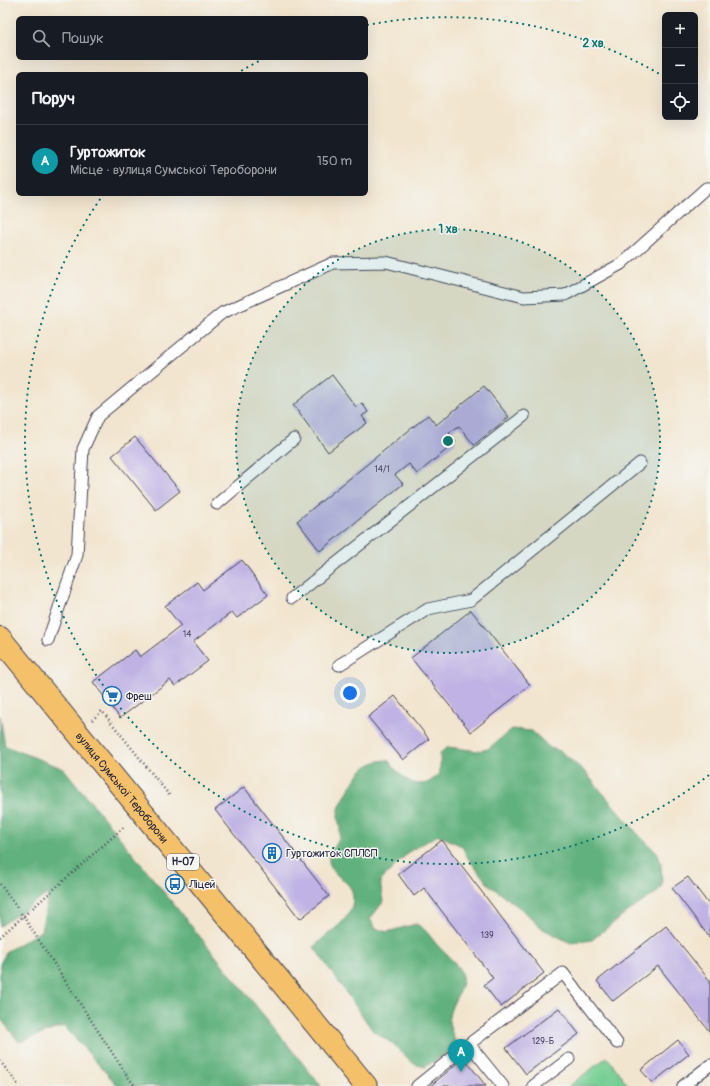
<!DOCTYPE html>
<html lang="uk">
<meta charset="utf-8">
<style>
:root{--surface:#171b24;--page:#20242c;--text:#f1f3f6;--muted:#9ea1a6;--line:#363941;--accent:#1a73e8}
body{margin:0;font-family:Pangolin,sans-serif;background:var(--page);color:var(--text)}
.controls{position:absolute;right:12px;top:12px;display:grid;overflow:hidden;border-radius:6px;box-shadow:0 4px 16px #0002}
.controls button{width:36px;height:36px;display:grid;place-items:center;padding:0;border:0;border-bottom:1px solid var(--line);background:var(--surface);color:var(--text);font:20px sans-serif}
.you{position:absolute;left:350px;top:693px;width:14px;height:14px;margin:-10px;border:3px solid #fff;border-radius:50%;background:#1a73e8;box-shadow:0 0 0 6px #1a73e833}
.badge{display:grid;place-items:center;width:26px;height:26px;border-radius:50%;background:var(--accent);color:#fff;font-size:13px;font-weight:700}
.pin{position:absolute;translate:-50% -33px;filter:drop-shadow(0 1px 2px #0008)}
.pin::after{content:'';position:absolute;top:21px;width:14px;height:12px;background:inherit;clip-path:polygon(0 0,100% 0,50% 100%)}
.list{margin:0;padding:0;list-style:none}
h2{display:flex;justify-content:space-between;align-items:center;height:52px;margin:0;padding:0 16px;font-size:17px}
h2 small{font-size:13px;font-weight:400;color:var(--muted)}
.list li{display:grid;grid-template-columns:26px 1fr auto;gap:12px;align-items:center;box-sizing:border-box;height:72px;padding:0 16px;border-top:1px solid var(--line)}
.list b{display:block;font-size:15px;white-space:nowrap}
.list p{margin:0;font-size:13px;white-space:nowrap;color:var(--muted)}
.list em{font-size:13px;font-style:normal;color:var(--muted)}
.icon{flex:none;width:22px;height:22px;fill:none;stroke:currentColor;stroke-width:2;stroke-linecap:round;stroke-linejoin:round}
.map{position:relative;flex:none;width:710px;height:1086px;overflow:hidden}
.search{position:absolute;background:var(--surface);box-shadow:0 4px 16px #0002;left:16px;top:16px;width:352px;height:44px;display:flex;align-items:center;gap:10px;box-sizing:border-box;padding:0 14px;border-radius:6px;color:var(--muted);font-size:15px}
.panel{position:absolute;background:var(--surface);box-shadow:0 4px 16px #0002;left:16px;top:72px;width:352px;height:124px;border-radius:6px}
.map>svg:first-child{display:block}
</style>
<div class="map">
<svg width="710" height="1086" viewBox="0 0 710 1086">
<rect width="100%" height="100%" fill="#f6f6f2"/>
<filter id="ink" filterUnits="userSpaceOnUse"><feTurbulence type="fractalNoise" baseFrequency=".025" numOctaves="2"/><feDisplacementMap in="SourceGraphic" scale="8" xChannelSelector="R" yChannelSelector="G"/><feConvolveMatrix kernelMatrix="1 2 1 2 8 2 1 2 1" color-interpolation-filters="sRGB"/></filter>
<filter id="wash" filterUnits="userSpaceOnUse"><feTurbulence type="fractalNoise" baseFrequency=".012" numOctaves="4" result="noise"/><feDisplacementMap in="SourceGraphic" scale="16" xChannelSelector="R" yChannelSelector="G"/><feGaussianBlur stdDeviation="0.9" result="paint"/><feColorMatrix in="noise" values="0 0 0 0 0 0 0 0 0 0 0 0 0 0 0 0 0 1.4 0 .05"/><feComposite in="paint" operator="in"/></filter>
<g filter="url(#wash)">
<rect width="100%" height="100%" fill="#f2e5cf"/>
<path fill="#76ce93" stroke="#4c7867" d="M 607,1057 L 629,1086 L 569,1086 Z"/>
<path fill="#60b17d" stroke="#416a5c" d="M 0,716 L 5,746 L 64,769 L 321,1086 L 118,1086 L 64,1026 L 19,1042 L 0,1018 L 0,964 L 7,951 L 41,931 L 49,893 L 0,926 Z
M 512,729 L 532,731 L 550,748 L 560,751 L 584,771 L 636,832 L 658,854 L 661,865 L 662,885 L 656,893 L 626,913 L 592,940 L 571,943 L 543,929 L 524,911 L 488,884 L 468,858 L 462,846 L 438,835 L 410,851 L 380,881 L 383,902 L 370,919 L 375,928 L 387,932 L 416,924 C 428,930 431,939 440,948 C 446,954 454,961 459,969 C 470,985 449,1002 449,1019 C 449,1026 452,1033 455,1040 L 452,1050 L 425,1067 L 414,1064 L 392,1043 L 373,1031 L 314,947 C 328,931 352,922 353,899 C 354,881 335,879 330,865 C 325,852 339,846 340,835 C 341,828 338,821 338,814 C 339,805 344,799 348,791 C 358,773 365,761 388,760 C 398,772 409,788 427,783 C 431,781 437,777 439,773 C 441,767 440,759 440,753 L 448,747 L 478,751 L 488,749 Z"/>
<g id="blocks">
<path fill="#c0b2e4" d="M 332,375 L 356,407 L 362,403 L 368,412 L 362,416 L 367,423 L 328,452 L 293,405 Z
M 484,386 L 509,417 L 474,445 L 459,426 L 449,433 L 456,442 L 417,474 L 409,464 L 395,475 L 403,484 L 320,551 L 297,521 L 428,415 L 436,425 Z
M 135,437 L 180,491 L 156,510 L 112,456 Z
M 242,560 L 268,595 L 237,618 L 232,612 L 193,642 L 208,661 L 175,686 L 170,680 L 120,718 L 93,682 L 135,650 L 140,657 L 181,626 L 165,606 L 197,582 L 203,590 Z
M 471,610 L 530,685 L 471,732 L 411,658 Z
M 395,696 L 429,739 L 403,760 L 368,717 Z
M 244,787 L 329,896 L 300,919 L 215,810 Z
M 442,840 L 544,973 L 501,1007 L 484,985 L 493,978 L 424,888 L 414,896 L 398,874 Z
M 688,877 L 710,906 L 710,938 L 672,888 Z
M 666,926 L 710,981 L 710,1032 L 658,966 L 613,1001 L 597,981 Z
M 559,1008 L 579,1034 L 526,1074 L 506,1048 Z
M 678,1040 L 689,1054 L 652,1083 L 641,1070 Z
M 464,1058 L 486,1086 L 430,1086 Z"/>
</g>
</g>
<g filter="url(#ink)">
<use href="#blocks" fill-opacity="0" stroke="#413f51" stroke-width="1"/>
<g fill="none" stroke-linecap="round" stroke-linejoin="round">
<defs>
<path id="service" d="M 217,504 L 294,439
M 292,598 L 524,416
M 48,640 L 77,555 L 83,449 L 98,416 L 222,313 L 333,263 L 386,262 L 524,297 L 565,295 L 621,264 L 706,188 L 710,188
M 339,665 L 428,609 L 471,600 L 640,463
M 469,1044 L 563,973 L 617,1043
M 417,1086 L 469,1044 L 503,1086
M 533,1086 L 569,1059
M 683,1086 L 710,1065"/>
<g id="primary">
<path id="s1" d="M 0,638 L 366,1086"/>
</g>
</defs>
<use href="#service" stroke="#413f51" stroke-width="13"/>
<use href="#primary" stroke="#413f51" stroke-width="24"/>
<path stroke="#413f51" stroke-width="2.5" stroke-dasharray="1 3" stroke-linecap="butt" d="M 92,720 L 102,711 L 170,796
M 0,884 L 23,916 L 128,1077 L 135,1086
M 0,937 L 125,826
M 0,1061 L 19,1086"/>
<use href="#service" stroke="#fff" stroke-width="11"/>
<use href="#primary" stroke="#f4c16a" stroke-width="22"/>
</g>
</g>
<circle cx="448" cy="441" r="212" fill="#0f766e" fill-opacity=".12"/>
<g fill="none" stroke="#0f766e" stroke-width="2" stroke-dasharray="2 4">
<circle cx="448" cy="441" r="212"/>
<path d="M709 775A424 424 0 0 1 103 195M236 74A424 424 0 0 1 265 58M367 25A424 424 0 0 1 663 76"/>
</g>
<defs>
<symbol id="supermarket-ring" viewBox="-11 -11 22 22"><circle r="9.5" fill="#f6f6f2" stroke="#1f6fb2" stroke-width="1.5"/><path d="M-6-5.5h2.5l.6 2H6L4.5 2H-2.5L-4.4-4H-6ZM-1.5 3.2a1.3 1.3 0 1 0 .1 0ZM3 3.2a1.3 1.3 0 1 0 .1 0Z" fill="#1f6fb2"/></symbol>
<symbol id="building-ring" viewBox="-11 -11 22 22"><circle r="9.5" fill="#f6f6f2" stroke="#1f6fb2" stroke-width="1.5"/><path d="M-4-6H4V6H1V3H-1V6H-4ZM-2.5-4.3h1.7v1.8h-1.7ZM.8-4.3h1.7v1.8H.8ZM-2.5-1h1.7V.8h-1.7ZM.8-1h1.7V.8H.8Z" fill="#1f6fb2"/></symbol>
<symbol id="bus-ring" viewBox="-11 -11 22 22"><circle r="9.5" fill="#f6f6f2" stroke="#1f6fb2" stroke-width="1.5"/><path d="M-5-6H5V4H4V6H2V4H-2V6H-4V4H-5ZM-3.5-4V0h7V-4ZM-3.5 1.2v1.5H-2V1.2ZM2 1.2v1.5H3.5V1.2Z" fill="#1f6fb2"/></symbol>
</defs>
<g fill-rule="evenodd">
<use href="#supermarket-ring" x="101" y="685" width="22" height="22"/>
<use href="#building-ring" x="261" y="842" width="22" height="22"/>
<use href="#bus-ring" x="164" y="873" width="22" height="22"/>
</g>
<g text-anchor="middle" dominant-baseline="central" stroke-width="3" stroke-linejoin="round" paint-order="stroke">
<g font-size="9" fill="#4a4665">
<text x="382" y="469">14/1</text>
<text x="187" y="634">14</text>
<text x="487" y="935">139</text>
<text x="543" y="1041">129-Б</text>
</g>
<rect fill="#f6f6f2" stroke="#626272" stroke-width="1" x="167" y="854" width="32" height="16" rx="3"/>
<g font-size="10" font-weight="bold" fill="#22223b">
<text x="183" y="862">Н-07</text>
</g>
<g font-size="11" fill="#22223b" stroke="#f6f6f2" text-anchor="start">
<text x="126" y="696">Фреш</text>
<text x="286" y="853">Гуртожиток СПЛСП</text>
<text x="189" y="884">Ліцей</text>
</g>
<g font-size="11" fill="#22223b" stroke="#f6f6f2">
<text stroke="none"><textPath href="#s1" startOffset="193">вулиця Сумської Тероборони</textPath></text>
</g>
</g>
<circle cx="448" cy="441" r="6" fill="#0f766e" stroke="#f6f6f2" stroke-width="2"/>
<g font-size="12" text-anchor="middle" font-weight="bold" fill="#0f766e" stroke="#f6f6f2" stroke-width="3" stroke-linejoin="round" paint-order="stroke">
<text x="593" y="47">2 хв</text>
<text x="448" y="233">1 хв</text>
</g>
</svg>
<div class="controls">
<button>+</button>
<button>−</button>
<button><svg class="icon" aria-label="locate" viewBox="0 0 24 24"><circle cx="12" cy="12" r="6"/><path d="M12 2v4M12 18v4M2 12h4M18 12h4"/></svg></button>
</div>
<div class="you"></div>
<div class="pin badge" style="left:461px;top:1072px;background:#0f9aa8">A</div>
<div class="search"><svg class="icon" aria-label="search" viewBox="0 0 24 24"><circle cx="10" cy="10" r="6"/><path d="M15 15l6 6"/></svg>Пошук</div>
<section class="panel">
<h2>Поруч<small></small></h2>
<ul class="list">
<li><span class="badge" style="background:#0f9aa8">A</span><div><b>Гуртожиток</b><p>Місце · вулиця Сумської Тероборони</p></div><em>150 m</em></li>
</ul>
</section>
</div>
